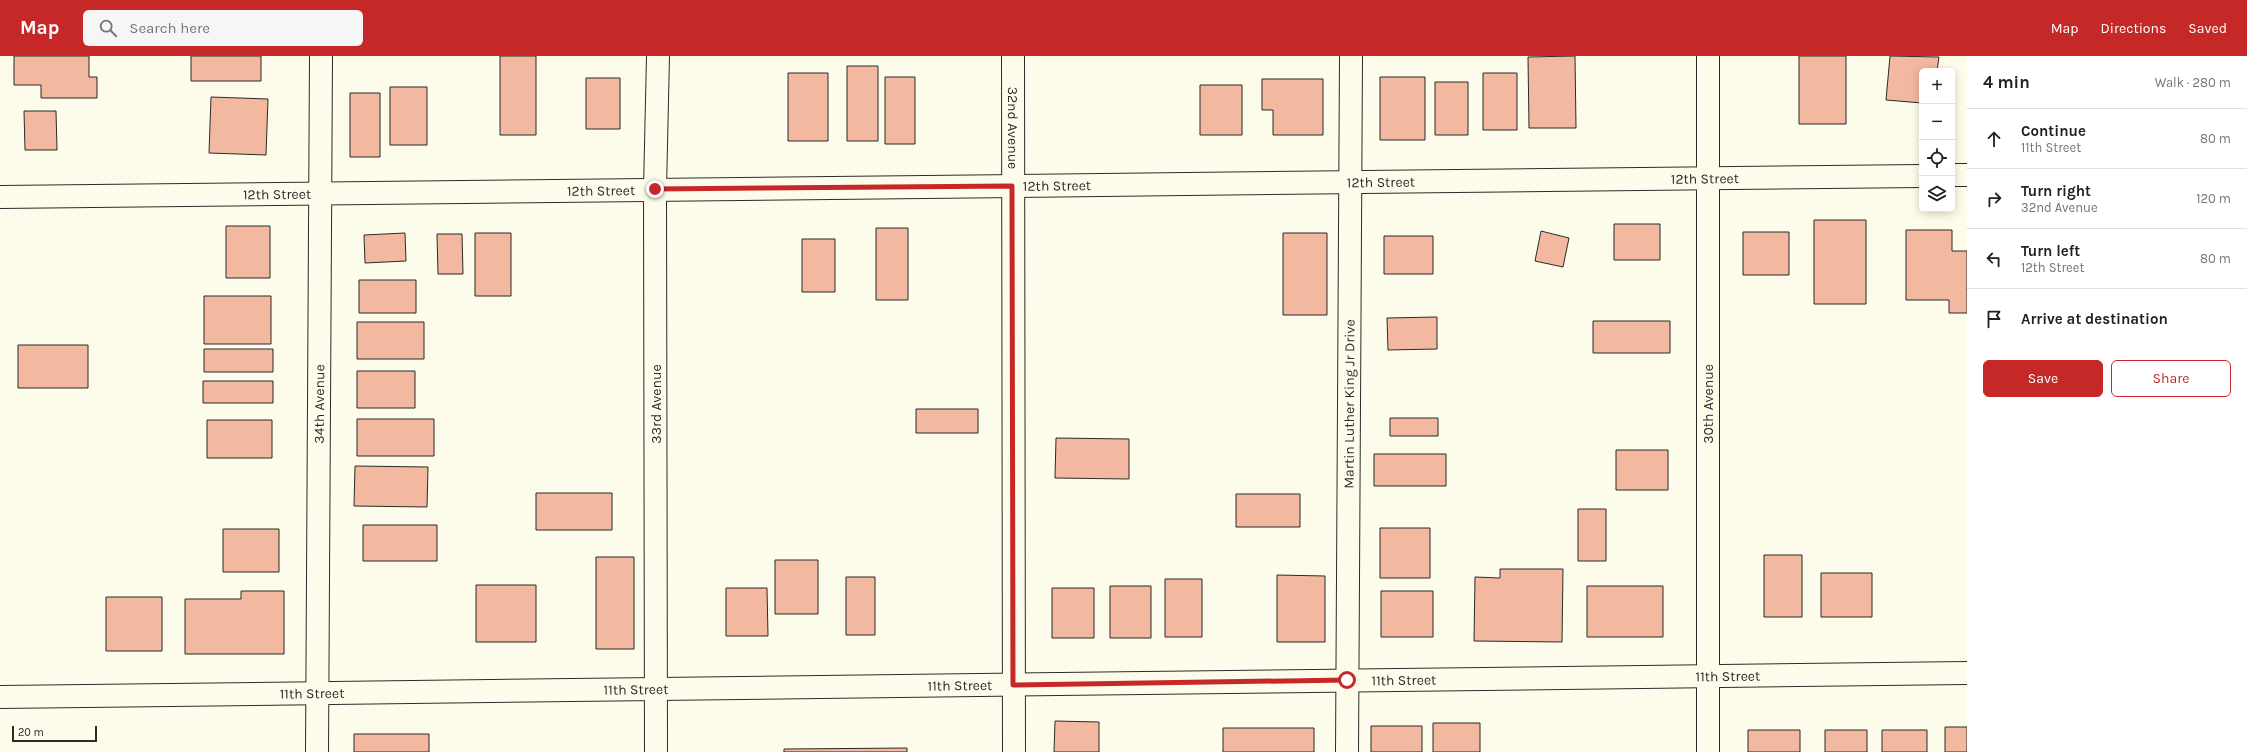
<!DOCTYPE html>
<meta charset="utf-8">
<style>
:root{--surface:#fff;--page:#f6f6f6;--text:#202124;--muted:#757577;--line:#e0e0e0;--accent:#c62828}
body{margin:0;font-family:Karla,sans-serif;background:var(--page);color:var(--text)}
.controls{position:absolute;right:12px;top:12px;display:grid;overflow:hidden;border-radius:6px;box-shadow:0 2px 10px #0003}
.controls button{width:36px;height:36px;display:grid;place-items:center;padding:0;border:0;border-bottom:1px solid var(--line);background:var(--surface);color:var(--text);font:20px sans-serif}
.scale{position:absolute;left:12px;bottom:10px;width:85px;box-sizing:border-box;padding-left:4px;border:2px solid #2b2b2b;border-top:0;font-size:11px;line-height:14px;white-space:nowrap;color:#2b2b2b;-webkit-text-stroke:3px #fdfbea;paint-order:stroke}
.stop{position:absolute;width:12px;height:12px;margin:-9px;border:3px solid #c62828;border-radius:50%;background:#fff}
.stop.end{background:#c62828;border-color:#fff;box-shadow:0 1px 4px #0008}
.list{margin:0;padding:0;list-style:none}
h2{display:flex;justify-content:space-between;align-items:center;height:52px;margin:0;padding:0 16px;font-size:17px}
h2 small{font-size:13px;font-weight:400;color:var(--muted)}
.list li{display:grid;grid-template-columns:26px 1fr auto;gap:12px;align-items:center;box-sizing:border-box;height:60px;padding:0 16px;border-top:1px solid var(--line)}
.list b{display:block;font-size:15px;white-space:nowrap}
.list p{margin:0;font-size:13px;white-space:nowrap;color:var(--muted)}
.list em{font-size:13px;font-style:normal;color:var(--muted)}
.actions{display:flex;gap:8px;padding:12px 16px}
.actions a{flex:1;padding:9px 0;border:1px solid var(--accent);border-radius:6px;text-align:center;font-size:14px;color:var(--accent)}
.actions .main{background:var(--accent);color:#fff}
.icon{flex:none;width:22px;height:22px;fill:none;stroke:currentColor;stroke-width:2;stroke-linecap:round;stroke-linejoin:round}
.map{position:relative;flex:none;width:1967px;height:696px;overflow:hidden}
header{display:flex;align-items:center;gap:24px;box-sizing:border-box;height:56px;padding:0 20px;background:var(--accent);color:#fff}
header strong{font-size:19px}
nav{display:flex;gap:22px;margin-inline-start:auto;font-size:14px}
.search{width:280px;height:36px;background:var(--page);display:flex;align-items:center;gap:10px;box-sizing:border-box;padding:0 14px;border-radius:6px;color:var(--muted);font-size:15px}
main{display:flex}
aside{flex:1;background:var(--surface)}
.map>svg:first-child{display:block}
</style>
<header>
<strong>Map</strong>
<div class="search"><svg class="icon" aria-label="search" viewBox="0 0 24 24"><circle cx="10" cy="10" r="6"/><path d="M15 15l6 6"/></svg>Search here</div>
<nav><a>Map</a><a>Directions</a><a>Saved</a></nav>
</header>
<main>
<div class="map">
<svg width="1967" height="696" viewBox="0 0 1967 696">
<rect width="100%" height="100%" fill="#fdfbea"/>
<path fill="#f2b8a0" stroke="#2b2b2b" d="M 14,0 L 89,0 L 89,21 L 97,21 L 97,42 L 41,42 L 41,29 L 14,29 Z
M 191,0 L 261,0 L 261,25 L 191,25 Z
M 500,0 L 536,0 L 536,79 L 500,79 Z
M 1575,0 L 1576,72 L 1529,72 L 1528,1 Z
M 1799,0 L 1846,0 L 1846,68 L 1799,68 Z
M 1890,0 L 1939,1 L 1937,15 L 1922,15 L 1922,47 L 1886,44 Z
M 847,10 L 878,10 L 878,85 L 847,85 Z
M 788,17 L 828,17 L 828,85 L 788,85 Z
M 1483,17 L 1517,17 L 1517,74 L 1483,74 Z
M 885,21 L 915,21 L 915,88 L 885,88 Z
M 1380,21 L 1425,21 L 1425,84 L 1380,84 Z
M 586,22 L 620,22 L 620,73 L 586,73 Z
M 1262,23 L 1323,23 L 1323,79 L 1273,79 L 1273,54 L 1262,54 Z
M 1435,26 L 1468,26 L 1468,79 L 1435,79 Z
M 1200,29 L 1242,29 L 1242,79 L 1200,79 Z
M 390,31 L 427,31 L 427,89 L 390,89 Z
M 350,37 L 380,37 L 380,101 L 350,101 Z
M 211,41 L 268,43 L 266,99 L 209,97 Z
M 24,55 L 56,55 L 57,94 L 25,94 Z
M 1814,164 L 1866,164 L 1866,248 L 1814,248 Z
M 1614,168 L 1660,168 L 1660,204 L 1614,204 Z
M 226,170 L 270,170 L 270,222 L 226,222 Z
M 876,172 L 908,172 L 908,244 L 876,244 Z
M 1906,174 L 1952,174 L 1952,195 L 1967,195 L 1967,257 L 1949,257 L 1949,244 L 1906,244 Z
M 1541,175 L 1569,182 L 1563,211 L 1535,205 Z
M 1743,176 L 1789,176 L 1789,219 L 1743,219 Z
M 405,177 L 406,205 L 365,207 L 364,179 Z
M 475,177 L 511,177 L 511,240 L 475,240 Z
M 1283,177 L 1327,177 L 1327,259 L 1283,259 Z
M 437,178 L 462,178 L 463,218 L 438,218 Z
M 1384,180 L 1433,180 L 1433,218 L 1384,218 Z
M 802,183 L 835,183 L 835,236 L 802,236 Z
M 359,224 L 416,224 L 416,257 L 359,257 Z
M 204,240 L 271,240 L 271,288 L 204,288 Z
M 1437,261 L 1437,293 L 1388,294 L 1387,262 Z
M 1593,265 L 1670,265 L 1670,297 L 1593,297 Z
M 357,266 L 424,266 L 424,303 L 357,303 Z
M 18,289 L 88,289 L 88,332 L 18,332 Z
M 204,293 L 273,293 L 273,316 L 204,316 Z
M 357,315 L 415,315 L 415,352 L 357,352 Z
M 203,325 L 273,325 L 273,347 L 203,347 Z
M 916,353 L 978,353 L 978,377 L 916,377 Z
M 1390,362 L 1438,362 L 1438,380 L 1390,380 Z
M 357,363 L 434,363 L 434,400 L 357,400 Z
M 207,364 L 272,364 L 272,402 L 207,402 Z
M 1056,382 L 1129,383 L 1129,423 L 1055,422 Z
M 1616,394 L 1668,394 L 1668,434 L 1616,434 Z
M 1374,398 L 1446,398 L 1446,430 L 1374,430 Z
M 355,410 L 428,411 L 427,451 L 354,450 Z
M 536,437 L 612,437 L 612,474 L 536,474 Z
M 1236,438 L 1300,438 L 1300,471 L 1236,471 Z
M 1578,453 L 1606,453 L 1606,505 L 1578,505 Z
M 363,469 L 437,469 L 437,505 L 363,505 Z
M 1380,472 L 1430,472 L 1430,522 L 1380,522 Z
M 223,473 L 279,473 L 279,516 L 223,516 Z
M 1764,499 L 1802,499 L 1802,561 L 1764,561 Z
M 596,501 L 634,501 L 634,593 L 596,593 Z
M 775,504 L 818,504 L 818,558 L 775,558 Z
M 1500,513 L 1563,513 L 1562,586 L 1474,585 L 1475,521 L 1500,522 Z
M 1821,517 L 1872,517 L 1872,561 L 1821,561 Z
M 1277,519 L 1325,520 L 1325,586 L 1277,586 Z
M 846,521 L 875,521 L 875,579 L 846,579 Z
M 1165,523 L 1202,523 L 1202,581 L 1165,581 Z
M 476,529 L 536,529 L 536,586 L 476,586 Z
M 1110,530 L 1151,530 L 1151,582 L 1110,582 Z
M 1587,530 L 1663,530 L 1663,581 L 1587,581 Z
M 726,532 L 767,532 L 768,580 L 726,580 Z
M 1052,532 L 1094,532 L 1094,582 L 1052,582 Z
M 241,535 L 284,535 L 284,598 L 185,598 L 185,543 L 241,543 Z
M 1381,535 L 1433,535 L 1433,581 L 1381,581 Z
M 106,541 L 162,541 L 162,595 L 106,595 Z
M 1055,665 L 1099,666 L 1099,696 L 1054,696 Z
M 1433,667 L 1480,667 L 1480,696 L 1433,696 Z
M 1371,670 L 1422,670 L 1422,696 L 1371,696 Z
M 1945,671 L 1967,671 L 1967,696 L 1945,696 Z
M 1223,672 L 1314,672 L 1314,696 L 1223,696 Z
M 1748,674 L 1800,674 L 1800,696 L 1748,696 Z
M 1825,674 L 1867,674 L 1867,696 L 1825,696 Z
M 1882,674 L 1927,674 L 1927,696 L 1882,696 Z
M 354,678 L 429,678 L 429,696 L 354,696 Z
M 907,692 L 907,696 L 784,696 L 784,693 Z"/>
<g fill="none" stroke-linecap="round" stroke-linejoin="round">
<defs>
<g id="street">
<path id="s1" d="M 1013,0 L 1014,696"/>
<path d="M 1708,0 L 1708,696"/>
<path d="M 1952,119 L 1967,119"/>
<path id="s2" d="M 0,141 L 1922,120"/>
<path id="s3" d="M 0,641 L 1967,617"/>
<path id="s4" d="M 317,696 L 321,0"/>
<path d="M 656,696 L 655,133 L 658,0"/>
<path id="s5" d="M 1347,696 L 1351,0"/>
</g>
</defs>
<use href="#street" stroke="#2b2b2b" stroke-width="24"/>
<use href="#street" stroke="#fdfbea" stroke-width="22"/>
</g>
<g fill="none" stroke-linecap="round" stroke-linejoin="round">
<path stroke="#c62828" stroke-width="5" d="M 655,133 L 1012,130 L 1013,629 L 1347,624"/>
</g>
<g text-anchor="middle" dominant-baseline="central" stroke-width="3" stroke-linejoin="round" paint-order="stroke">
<g font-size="14" fill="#2b2b2b" stroke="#fdfbea">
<text stroke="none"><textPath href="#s1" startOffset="72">32nd Avenue</textPath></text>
<text stroke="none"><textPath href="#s2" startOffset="1705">12th Street</textPath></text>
<text stroke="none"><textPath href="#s2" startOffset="1381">12th Street</textPath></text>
<text stroke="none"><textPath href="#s2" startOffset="1057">12th Street</textPath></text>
<text stroke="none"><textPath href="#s2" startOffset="601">12th Street</textPath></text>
<text stroke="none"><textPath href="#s2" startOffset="277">12th Street</textPath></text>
<text stroke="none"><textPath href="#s4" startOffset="348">34th Avenue</textPath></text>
<text transform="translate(656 348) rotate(-90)">33rd Avenue</text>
<text stroke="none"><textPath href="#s5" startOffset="348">Martin Luther King Jr Drive</textPath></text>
<text transform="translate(1708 348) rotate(-90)">30th Avenue</text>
<text stroke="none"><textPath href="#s3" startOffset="1728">11th Street</textPath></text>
<text stroke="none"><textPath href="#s3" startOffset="1404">11th Street</textPath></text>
<text stroke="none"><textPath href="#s3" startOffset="960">11th Street</textPath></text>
<text stroke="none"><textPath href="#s3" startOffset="636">11th Street</textPath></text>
<text stroke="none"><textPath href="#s3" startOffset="312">11th Street</textPath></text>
</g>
</g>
</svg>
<div class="controls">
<button>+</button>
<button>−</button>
<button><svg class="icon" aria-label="locate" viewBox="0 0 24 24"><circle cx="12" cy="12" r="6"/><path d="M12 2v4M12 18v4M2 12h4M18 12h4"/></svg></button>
<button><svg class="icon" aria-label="layers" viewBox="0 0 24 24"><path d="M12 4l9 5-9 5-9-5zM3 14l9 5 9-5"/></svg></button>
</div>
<div class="scale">20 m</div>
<div class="stop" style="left:1347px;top:624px"></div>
<div class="stop end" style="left:655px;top:133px"></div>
</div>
<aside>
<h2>4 min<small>Walk · 280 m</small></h2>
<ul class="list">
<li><svg class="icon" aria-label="ahead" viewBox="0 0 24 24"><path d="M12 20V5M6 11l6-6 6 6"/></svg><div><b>Continue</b><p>11th Street</p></div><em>80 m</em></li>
<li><svg class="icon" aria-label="right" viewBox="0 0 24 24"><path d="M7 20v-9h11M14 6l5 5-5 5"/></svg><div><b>Turn right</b><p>32nd Avenue</p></div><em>120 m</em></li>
<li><svg class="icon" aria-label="left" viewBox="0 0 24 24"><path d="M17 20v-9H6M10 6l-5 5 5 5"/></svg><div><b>Turn left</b><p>12th Street</p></div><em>80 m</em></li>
<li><svg class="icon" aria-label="arrive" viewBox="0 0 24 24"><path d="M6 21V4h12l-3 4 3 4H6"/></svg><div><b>Arrive at destination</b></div></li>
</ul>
<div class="actions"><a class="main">Save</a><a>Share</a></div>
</aside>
</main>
